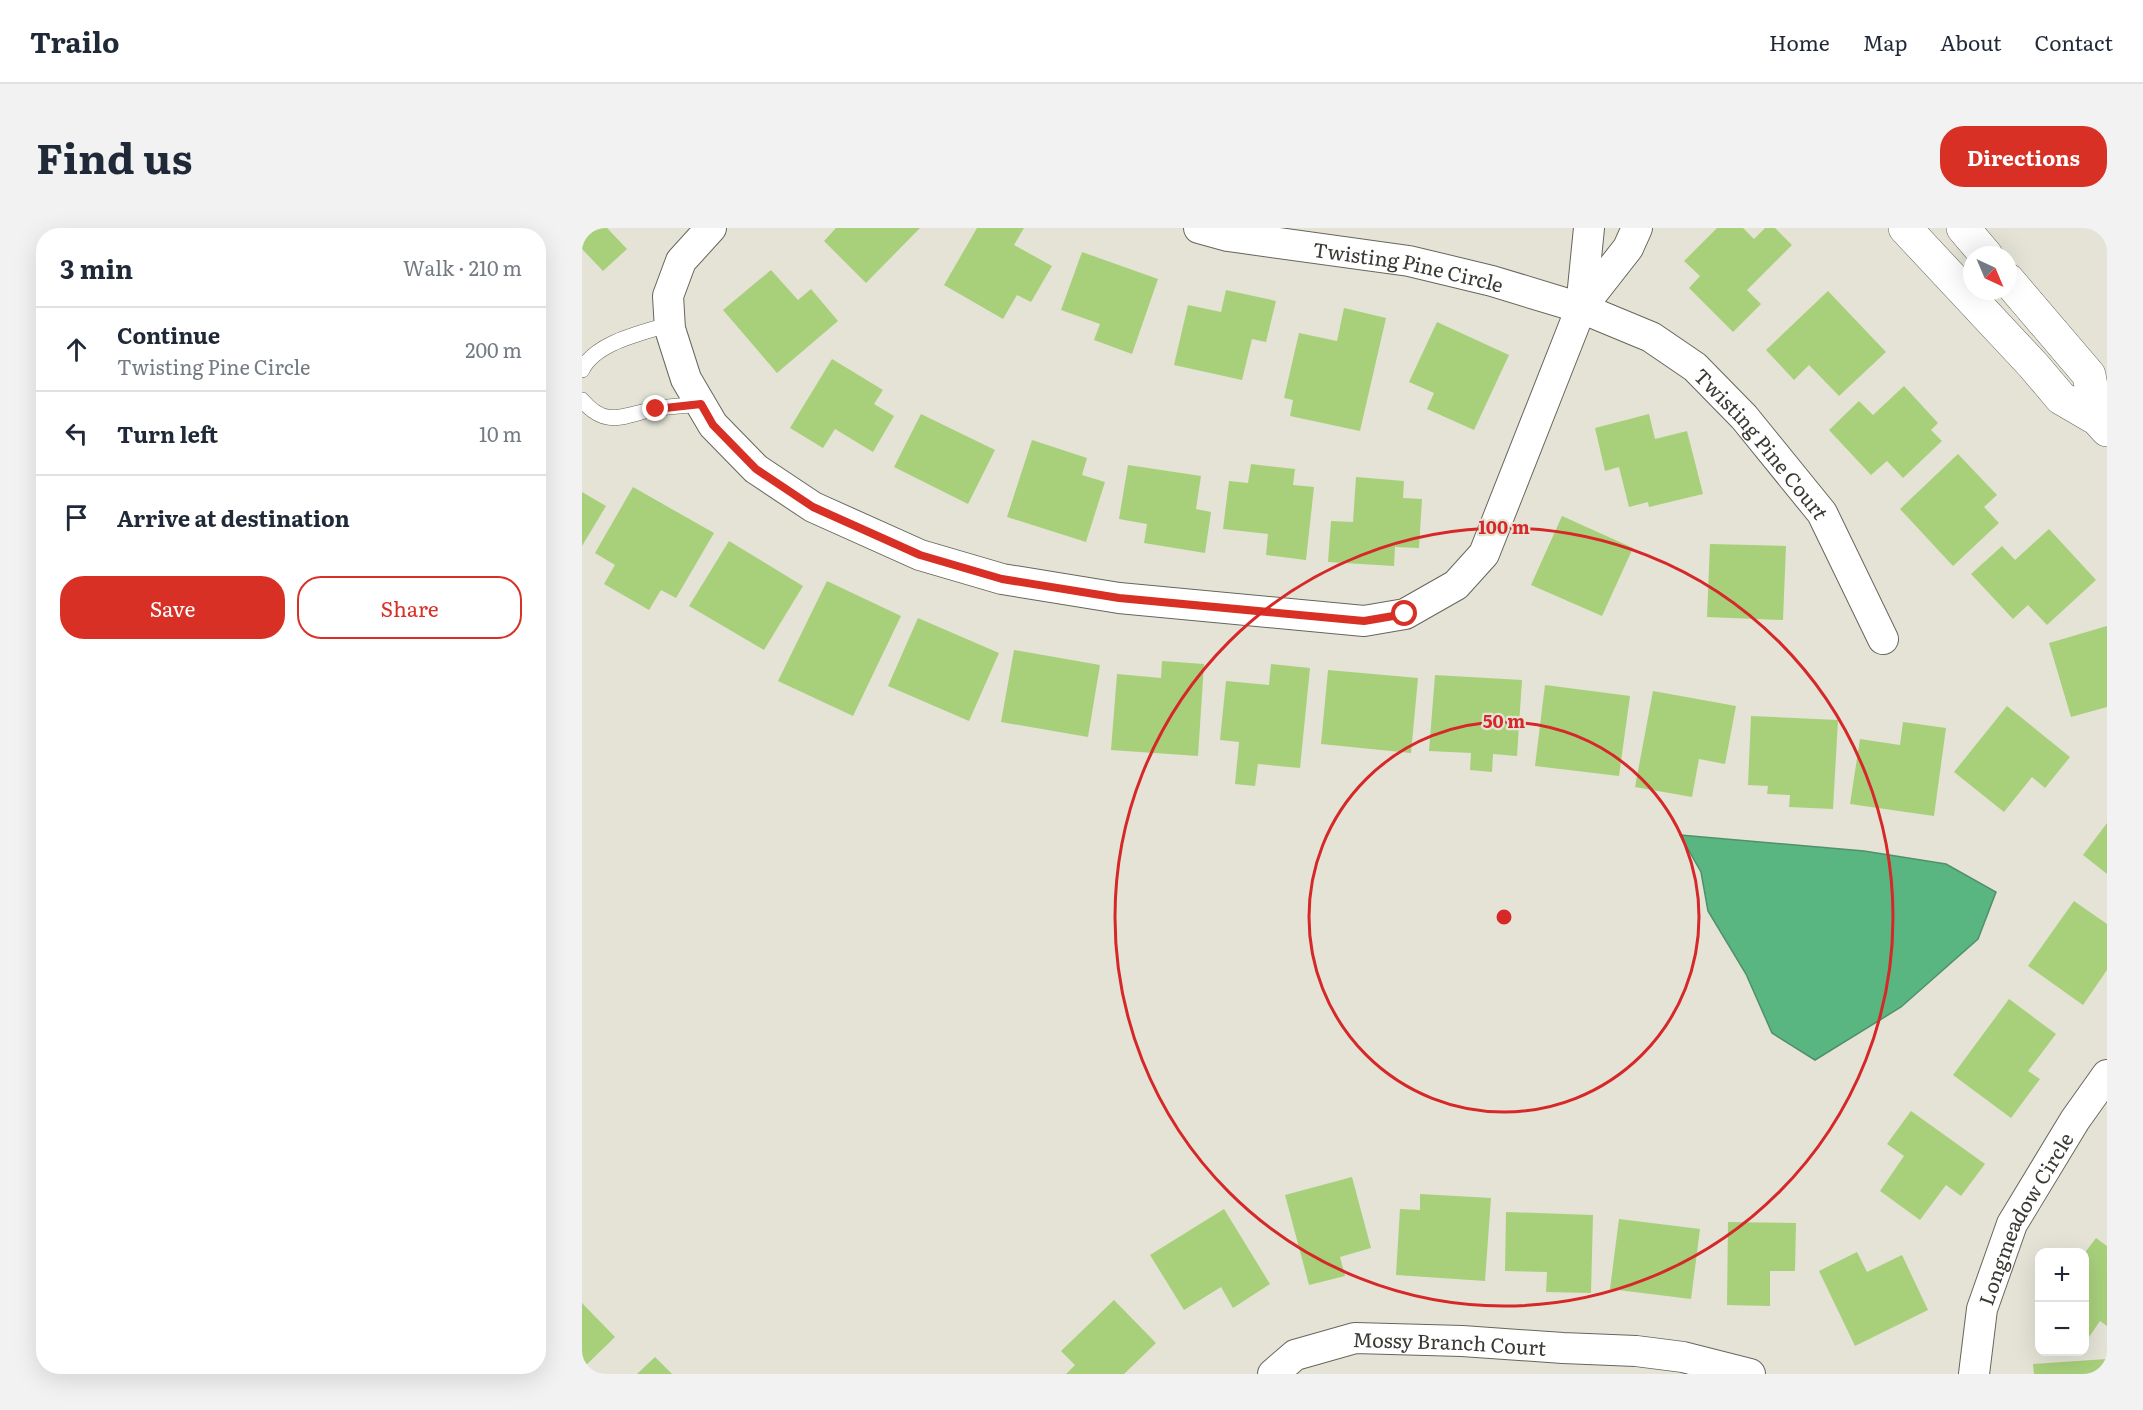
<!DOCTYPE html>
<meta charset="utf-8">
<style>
:root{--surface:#fff;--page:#f2f2f3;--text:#1f2937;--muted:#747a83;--line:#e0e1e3;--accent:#d93025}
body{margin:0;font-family:Literata,serif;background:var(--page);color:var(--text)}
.controls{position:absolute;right:18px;bottom:18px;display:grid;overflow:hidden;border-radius:12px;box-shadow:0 6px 24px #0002}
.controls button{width:54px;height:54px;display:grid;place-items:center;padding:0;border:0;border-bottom:2px solid var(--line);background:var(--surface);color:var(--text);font:30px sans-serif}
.compass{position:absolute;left:1381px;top:18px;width:54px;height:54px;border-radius:50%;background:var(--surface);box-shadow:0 6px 24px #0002;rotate:136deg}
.stop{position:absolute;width:18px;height:18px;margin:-14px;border:4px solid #d93025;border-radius:50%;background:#fff}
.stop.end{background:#d93025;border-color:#fff;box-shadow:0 2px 6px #0008}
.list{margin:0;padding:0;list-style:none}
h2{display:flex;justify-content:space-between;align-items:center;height:78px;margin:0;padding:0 24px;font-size:26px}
h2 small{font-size:20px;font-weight:400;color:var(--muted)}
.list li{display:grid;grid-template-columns:39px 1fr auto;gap:18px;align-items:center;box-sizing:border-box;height:84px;padding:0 24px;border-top:2px solid var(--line)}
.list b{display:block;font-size:22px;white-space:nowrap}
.list p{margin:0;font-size:20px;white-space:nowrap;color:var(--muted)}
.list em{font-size:20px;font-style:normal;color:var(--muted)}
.actions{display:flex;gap:12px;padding:18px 24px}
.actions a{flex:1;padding:14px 0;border:2px solid var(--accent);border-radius:24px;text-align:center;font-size:21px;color:var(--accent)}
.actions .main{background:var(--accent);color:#fff}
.icon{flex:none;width:33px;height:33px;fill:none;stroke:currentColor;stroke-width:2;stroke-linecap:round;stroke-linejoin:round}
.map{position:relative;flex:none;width:1525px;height:1146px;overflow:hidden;border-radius:24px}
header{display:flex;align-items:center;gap:36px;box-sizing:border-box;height:84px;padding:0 30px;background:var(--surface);border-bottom:2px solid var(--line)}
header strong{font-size:28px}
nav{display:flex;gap:33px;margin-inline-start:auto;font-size:21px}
.intro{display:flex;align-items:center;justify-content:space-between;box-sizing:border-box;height:144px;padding:0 36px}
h1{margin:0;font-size:42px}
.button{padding:15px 27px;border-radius:24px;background:var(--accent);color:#fff;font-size:21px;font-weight:700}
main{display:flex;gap:36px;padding:0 36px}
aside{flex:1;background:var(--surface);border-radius:24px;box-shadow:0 6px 24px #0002}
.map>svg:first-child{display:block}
</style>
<header>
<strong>Trailo</strong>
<nav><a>Home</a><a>Map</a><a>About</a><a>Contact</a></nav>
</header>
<div class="intro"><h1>Find us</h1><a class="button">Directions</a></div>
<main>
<aside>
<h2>3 min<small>Walk · 210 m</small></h2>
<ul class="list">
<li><svg class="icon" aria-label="ahead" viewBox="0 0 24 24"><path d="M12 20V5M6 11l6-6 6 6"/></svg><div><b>Continue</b><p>Twisting Pine Circle</p></div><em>200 m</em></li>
<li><svg class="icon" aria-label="left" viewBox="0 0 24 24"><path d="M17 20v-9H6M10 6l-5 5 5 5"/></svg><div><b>Turn left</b></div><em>10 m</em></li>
<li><svg class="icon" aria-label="arrive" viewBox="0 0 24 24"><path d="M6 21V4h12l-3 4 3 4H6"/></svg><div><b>Arrive at destination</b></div></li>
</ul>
<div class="actions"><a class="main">Save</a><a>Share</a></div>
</aside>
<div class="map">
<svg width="1525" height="1146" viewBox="0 0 1525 1146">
<rect width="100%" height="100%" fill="#e4e3d6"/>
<path fill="#5ab681" stroke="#50906a" stroke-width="1.5" d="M 1098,607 L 1282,623 L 1364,636 L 1414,664 L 1396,711 L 1319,779 L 1233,832 L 1190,805 L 1164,746 L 1126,683 L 1119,644 Z"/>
<path fill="#a8d07b" d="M 0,0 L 25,0 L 45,21 L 21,43 L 0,21 Z
M 254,0 L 338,0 L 284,55 L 242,13 Z
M 395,0 L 442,0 L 432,17 L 470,38 L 449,74 L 435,67 L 421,91 L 362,57 Z
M 1135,0 L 1161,0 L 1172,11 L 1183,0 L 1193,0 L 1210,17 L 1165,62 L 1179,76 L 1151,104 L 1107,60 L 1118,48 L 1102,33 Z
M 1514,0 L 1525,0 L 1525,12 Z
M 500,24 L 576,51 L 550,126 L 512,112 L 518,96 L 479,82 Z
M 189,42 L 216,72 L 229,61 L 256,93 L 195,145 L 141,82 Z
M 644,62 L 694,73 L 684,114 L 670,111 L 660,152 L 592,137 L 606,77 L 639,84 Z
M 1246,63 L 1304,124 L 1257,168 L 1227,137 L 1212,152 L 1184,122 Z
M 762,80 L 804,90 L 778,203 L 708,188 L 711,172 L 702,170 L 717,105 L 755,113 Z
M 855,94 L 927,127 L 892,202 L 845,181 L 852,165 L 827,154 Z
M 250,131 L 301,162 L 292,176 L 312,188 L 291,224 L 253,201 L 241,220 L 208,200 Z
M 1322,158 L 1356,195 L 1349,202 L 1360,213 L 1321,250 L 1305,233 L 1289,247 L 1247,202 L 1277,173 L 1291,187 Z
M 339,186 L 413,222 L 386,276 L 312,239 Z
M 1067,186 L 1073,211 L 1105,203 L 1121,266 L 1067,279 L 1066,274 L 1047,279 L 1037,239 L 1023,243 L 1013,200 Z
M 450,212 L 505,230 L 500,247 L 523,254 L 504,314 L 425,289 Z
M 1376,226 L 1415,267 L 1402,279 L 1417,295 L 1371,338 L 1318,281 Z
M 669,236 L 713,241 L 711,257 L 732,259 L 724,332 L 684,327 L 686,306 L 641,301 L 647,253 L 666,255 Z
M 546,237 L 619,248 L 614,281 L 629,284 L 623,325 L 562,315 L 565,296 L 537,291 Z
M 774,249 L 822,253 L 821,270 L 840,271 L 837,320 L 813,319 L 812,338 L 746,334 L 749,293 L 771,294 Z
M 51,259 L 132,305 L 94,370 L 79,362 L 67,382 L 22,356 L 33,337 L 13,325 Z
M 0,264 L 24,278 L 0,318 Z
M 980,288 L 1051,320 L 1020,388 L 949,357 Z
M 1467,301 L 1514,352 L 1465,397 L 1446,377 L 1431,391 L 1389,346 L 1420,318 L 1433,332 Z
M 147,313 L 221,358 L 182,422 L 107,378 Z
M 1128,316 L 1204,318 L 1201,392 L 1125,389 Z
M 245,353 L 319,388 L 271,488 L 196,453 Z
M 336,390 L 417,425 L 387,493 L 306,458 Z
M 1525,398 L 1525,479 L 1489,489 L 1467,415 Z
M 432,422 L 518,437 L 506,509 L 419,494 Z
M 580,433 L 622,436 L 616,528 L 529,522 L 535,446 L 579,450 Z
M 689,436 L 728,440 L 718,540 L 676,536 L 673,558 L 653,556 L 657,514 L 638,512 L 644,453 L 687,457 Z
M 746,442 L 836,450 L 829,525 L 739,516 Z
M 853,447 L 940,452 L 935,528 L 911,526 L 910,544 L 888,542 L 889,525 L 847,523 Z
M 963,457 L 1048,468 L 1037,548 L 953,538 Z
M 1071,463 L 1154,478 L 1143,536 L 1117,531 L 1110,569 L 1053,559 Z
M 1425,478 L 1488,529 L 1463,560 L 1450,549 L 1422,584 L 1372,544 Z
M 1169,488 L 1256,492 L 1251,581 L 1207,579 L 1208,567 L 1185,566 L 1186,558 L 1166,557 Z
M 1321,494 L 1364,500 L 1352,588 L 1268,576 L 1278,511 L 1318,517 Z
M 1525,595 L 1525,646 L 1501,627 Z
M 1492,673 L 1525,696 L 1525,742 L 1501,777 L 1446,738 Z
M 1427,771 L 1474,806 L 1446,843 L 1458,851 L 1429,890 L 1371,847 Z
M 1329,883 L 1403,936 L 1379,968 L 1364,957 L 1338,992 L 1298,963 L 1322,928 L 1305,916 Z
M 770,949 L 789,1020 L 758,1029 L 763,1048 L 727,1057 L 703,967 Z
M 838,966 L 909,970 L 903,1053 L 814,1047 L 818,981 L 838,982 Z
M 642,981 L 688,1056 L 651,1080 L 639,1059 L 602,1082 L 568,1027 Z
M 924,984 L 1011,987 L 1009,1065 L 964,1064 L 965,1044 L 923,1043 Z
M 1037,991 L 1118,1001 L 1109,1071 L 1028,1061 Z
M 1146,994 L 1214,995 L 1213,1043 L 1188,1043 L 1188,1078 L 1145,1077 Z
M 1514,1010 L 1525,1018 L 1525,1098 L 1518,1093 L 1505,1112 L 1502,1110 L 1502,1026 Z
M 1275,1024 L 1285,1044 L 1320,1027 L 1346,1082 L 1273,1118 L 1237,1043 Z
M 532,1072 L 574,1115 L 542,1146 L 484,1146 L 493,1137 L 479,1123 Z
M 0,1075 L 33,1109 L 0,1141 Z
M 73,1129 L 90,1146 L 55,1146 Z
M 1525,1131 L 1525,1146 L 1452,1146 L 1451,1136 Z"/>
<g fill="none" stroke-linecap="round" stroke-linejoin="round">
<defs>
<path id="lane" d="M 0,142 C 13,114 61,105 88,96
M 0,172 C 24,201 42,187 72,181 C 87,178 104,178 119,176"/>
<g id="street">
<path d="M 129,0 L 99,33 L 86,68 L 88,101 L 104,151 L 131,197 L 174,241 L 231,279 L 338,327 L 420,351 L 537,370 L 782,393 L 823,386 L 874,357 L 902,326 L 999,80 L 1007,0"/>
<path id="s1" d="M 617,0 L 646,8 L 827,33 L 910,53 L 999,80 L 1069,109 L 1113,139 L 1162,189 L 1240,285 L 1301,411"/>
<path d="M 999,80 L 1046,20 L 1055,0"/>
<path id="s2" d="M 691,1146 L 713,1127 L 773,1110 L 880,1113 L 981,1120 L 1054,1123 L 1101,1129 L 1168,1146"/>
<path id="s3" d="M 1392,1146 L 1400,1081 L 1430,996 L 1493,892 L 1525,847"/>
</g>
<path id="secondary" d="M 1323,0 L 1451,137 L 1479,170 L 1515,191 L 1525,202
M 1381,0 L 1404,27
M 1426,52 L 1507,147 L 1515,191"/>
</defs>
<use href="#lane" stroke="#67665b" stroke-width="16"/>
<use href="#street" stroke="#67665b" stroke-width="32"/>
<use href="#secondary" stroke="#67665b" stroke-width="34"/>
<use href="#lane" stroke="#fff" stroke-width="15"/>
<use href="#street" stroke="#fff" stroke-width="30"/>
<use href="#secondary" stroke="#fff" stroke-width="33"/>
</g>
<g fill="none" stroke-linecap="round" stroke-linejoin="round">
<path stroke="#d93025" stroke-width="8" d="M 74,181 L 119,176 L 131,197 L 174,241 L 231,279 L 338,327 L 420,351 L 537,370 L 782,393 L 823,386"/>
</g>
<g fill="none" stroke="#d62828" stroke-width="3">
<circle cx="922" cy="689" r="195"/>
<circle cx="922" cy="689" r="389"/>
</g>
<g text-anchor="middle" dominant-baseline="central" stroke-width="4.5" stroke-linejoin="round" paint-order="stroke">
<g font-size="20" fill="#3a3934" stroke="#e4e3d6">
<text stroke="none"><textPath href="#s1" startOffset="213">Twisting Pine Circle</textPath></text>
<text stroke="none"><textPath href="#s1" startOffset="622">Twisting Pine Court</textPath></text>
<text stroke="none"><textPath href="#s3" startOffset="166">Longmeadow Circle</textPath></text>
<text stroke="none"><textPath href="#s2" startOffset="186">Mossy Branch Court</textPath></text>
</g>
</g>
<circle cx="922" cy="689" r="9" fill="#d62828" stroke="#e4e3d6" stroke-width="3"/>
<g font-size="18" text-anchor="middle" font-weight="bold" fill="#d62828" stroke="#e4e3d6" stroke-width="4.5" stroke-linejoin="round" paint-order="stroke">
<text x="922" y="306">100 m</text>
<text x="922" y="500">50 m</text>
</g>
</svg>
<div class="controls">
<button>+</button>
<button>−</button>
</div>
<svg class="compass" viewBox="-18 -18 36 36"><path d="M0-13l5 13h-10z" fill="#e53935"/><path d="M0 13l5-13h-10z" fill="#747a83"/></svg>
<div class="stop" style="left:823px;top:386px"></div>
<div class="stop end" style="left:74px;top:181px"></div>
</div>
</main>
